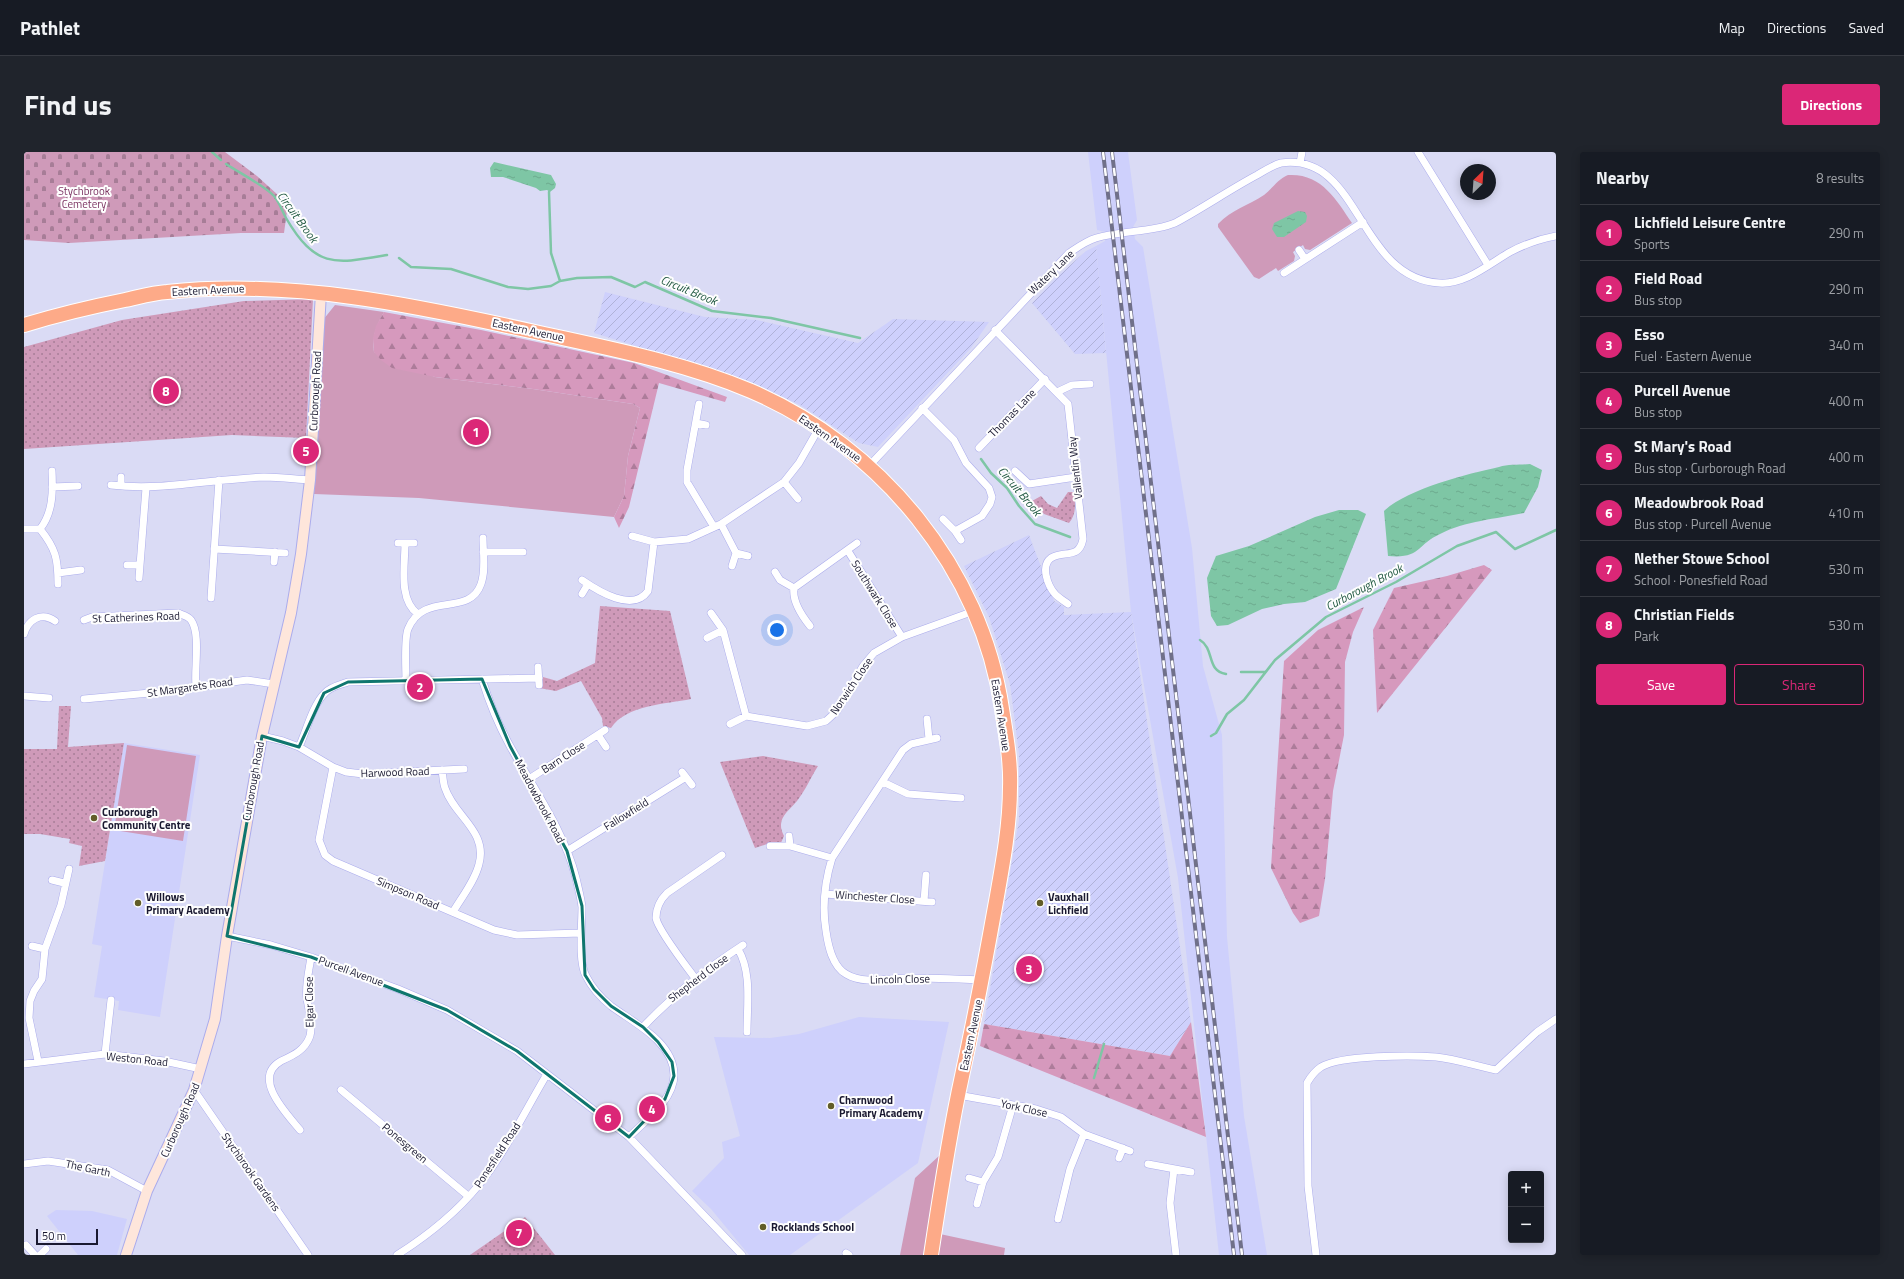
<!DOCTYPE html>
<meta charset="utf-8">
<style>
:root{--surface:#171b24;--page:#20242c;--text:#f1f3f6;--muted:#9ea1a6;--line:#363941;--accent:#db2777}
body{margin:0;font-family:"Titillium Web",sans-serif;background:var(--page);color:var(--text)}
.controls{position:absolute;right:12px;bottom:12px;display:grid;overflow:hidden;border-radius:4px;box-shadow:0 2px 10px #0003}
.controls button{width:36px;height:36px;display:grid;place-items:center;padding:0;border:0;border-bottom:1px solid var(--line);background:var(--surface);color:var(--text);font:20px sans-serif}
.compass{position:absolute;left:1436px;top:12px;width:36px;height:36px;border-radius:50%;background:var(--surface);box-shadow:0 2px 10px #0003;rotate:25deg}
.scale{position:absolute;left:12px;bottom:10px;width:62px;box-sizing:border-box;padding-left:4px;border:2px solid #1a1931;border-top:0;font-size:11px;line-height:14px;white-space:nowrap;color:#1a1931;-webkit-text-stroke:3px #fefefe;paint-order:stroke}
.you{position:absolute;left:753px;top:478px;width:14px;height:14px;margin:-10px;border:3px solid #fff;border-radius:50%;background:#1a73e8;box-shadow:0 0 0 6px #1a73e833}
.badge{display:grid;place-items:center;width:26px;height:26px;border-radius:50%;background:var(--accent);color:#fff;font-size:13px;font-weight:700}
.pin{position:absolute;translate:-50% -50%;border:2px solid #fff;box-shadow:0 1px 4px #0006}
.list{margin:0;padding:0;list-style:none}
h2{display:flex;justify-content:space-between;align-items:center;height:52px;margin:0;padding:0 16px;font-size:17px}
h2 small{font-size:13px;font-weight:400;color:var(--muted)}
.list li{display:grid;grid-template-columns:26px 1fr auto;gap:12px;align-items:center;box-sizing:border-box;height:56px;padding:0 16px;border-top:1px solid var(--line)}
.list b{display:block;font-size:15px;white-space:nowrap}
.list p{margin:0;font-size:13px;white-space:nowrap;color:var(--muted)}
.list em{font-size:13px;font-style:normal;color:var(--muted)}
.actions{display:flex;gap:8px;padding:12px 16px}
.actions a{flex:1;padding:9px 0;border:1px solid var(--accent);border-radius:4px;text-align:center;font-size:14px;color:var(--accent)}
.actions .main{background:var(--accent);color:#fff}
.map{position:relative;flex:none;width:1532px;height:1103px;overflow:hidden;border-radius:4px}
header{display:flex;align-items:center;gap:24px;box-sizing:border-box;height:56px;padding:0 20px;background:var(--surface);border-bottom:1px solid var(--line)}
header strong{font-size:19px}
nav{display:flex;gap:22px;margin-inline-start:auto;font-size:14px}
.intro{display:flex;align-items:center;justify-content:space-between;box-sizing:border-box;height:96px;padding:0 24px}
h1{margin:0;font-size:28px}
.button{padding:10px 18px;border-radius:4px;background:var(--accent);color:#fff;font-size:14px;font-weight:700}
main{display:flex;gap:24px;padding:0 24px}
aside{flex:1;background:var(--surface);border-radius:4px;box-shadow:0 2px 10px #0003}
.map>svg:first-child{display:block}
</style>
<header>
<strong>Pathlet</strong>
<nav><a>Map</a><a>Directions</a><a>Saved</a></nav>
</header>
<div class="intro"><h1>Find us</h1><a class="button">Directions</a></div>
<main>
<div class="map">
<svg width="1532" height="1103" viewBox="0 0 1532 1103">
<defs>
<pattern id="industrial-furrows" width="10" height="10" patternUnits="userSpaceOnUse"><rect width="10" height="10" fill="#ced0fc"/><path d="M-1 1l2-2M0 10L10 0M9 11l2-2" fill="none" stroke="#b0b2d8"/></pattern>
<pattern id="forest-firs" width="22" height="20" patternUnits="userSpaceOnUse"><rect width="22" height="20" fill="#d699bd"/><path d="M5 1l3.5 6h-7zM16 11l3.5 6h-7z" fill="#ad7c9a"/></pattern>
<pattern id="cemetery-stones" width="16" height="16" patternUnits="userSpaceOnUse"><rect width="16" height="16" fill="#cf9ab9"/><path d="M2 7V4a2 2 0 0 1 4 0v3zM10 15v-3a2 2 0 0 1 4 0v3z" fill="#a77d97"/></pattern>
<pattern id="park-dots" width="8" height="8" patternUnits="userSpaceOnUse"><rect width="8" height="8" fill="#cf9ab9"/><path d="M2 2h.1M6 6h.1" fill="none" stroke="#a77d97" stroke-width="1.8" stroke-linecap="round"/></pattern>
<pattern id="water-ripples" width="26" height="14" patternUnits="userSpaceOnUse"><rect width="26" height="14" fill="#7ec6a5"/><path d="M2 4q2-2 4 0t4 0M15 11q2-2 4 0t4 0" fill="none" stroke="#6caa8e"/></pattern>
</defs>
<rect width="100%" height="100%" fill="#dadbf5"/>
<path fill="#ced0fc" d="M 1064,0 L 1104,0 L 1113,68 L 1109,75 L 1111,87 L 1119,95 L 1168,396 L 1179,514 L 1198,583 L 1203,785 L 1220,964 L 1243,1103 L 1195,1103 L 1154,726 L 1107,460 L 1072,94 L 1081,89 L 1081,80 L 1073,78 Z
M 100,591 L 176,603 L 136,865 L 94,858 L 95,849 L 70,845 L 78,794 L 68,792 Z
M 835,865 L 925,870 L 894,1011 L 766,1103 L 725,1103 L 687,1057 L 668,1039 L 700,1006 L 698,990 L 716,984 L 690,885 L 746,886 L 775,882 Z
M 32,1058 L 68,1059 L 103,1067 L 93,1103 L 54,1103 L 23,1064 Z"/>
<path fill="url(#industrial-furrows)" d="M 1072,94 L 1082,201 L 1051,202 L 1008,151 L 1032,126 L 1062,99 Z
M 581,140 L 681,165 L 733,168 L 834,191 L 869,167 L 965,170 L 947,196 L 854,295 L 835,291 L 776,253 L 722,228 L 570,181 Z
M 1005,383 L 1030,449 L 1040,455 L 1040,463 L 1107,460 L 1167,870 L 1146,904 L 960,872 L 995,668 L 995,602 L 986,532 L 965,465 L 940,414 Z"/>
<path fill="#cf9ab9" d="M 1264,23 C 1297,21 1312,47 1328,71 L 1286,98 L 1281,97 L 1279,93 L 1269,100 L 1271,104 L 1270,109 L 1254,119 L 1252,116 L 1235,127 L 1230,125 L 1194,75 L 1194,72 C 1208,57 1224,54 1240,43 C 1248,37 1254,27 1264,23 Z
M 311,153 L 360,160 C 352,174 348,184 350,200 L 411,225 L 509,237 L 609,252 L 616,256 L 604,304 L 600,344 L 590,365 L 395,346 L 290,342 L 299,168 Z
M 103,593 L 172,604 L 159,689 L 90,678 Z
M 916,1003 L 900,1103 L 876,1103 L 891,1026 Z
M 916,1082 L 981,1096 L 980,1103 L 914,1103 Z"/>
<path fill="url(#forest-firs)" d="M 360,160 L 457,178 L 610,211 L 703,245 L 701,250 L 635,231 L 605,355 L 595,376 L 590,365 L 600,344 L 604,304 L 616,256 L 609,252 L 509,237 L 411,225 L 368,216 L 357,208 L 350,200 L 349,186 L 352,174 Z
M 1460,413 L 1468,418 L 1353,561 L 1349,478 L 1370,436 L 1423,424 Z
M 1340,455 L 1329,480 L 1321,510 L 1320,583 L 1309,639 L 1301,727 L 1295,764 L 1276,771 L 1269,761 L 1247,716 L 1260,509 L 1294,478 Z
M 1167,870 L 1182,985 L 956,894 L 960,872 L 1146,904 Z"/>
<path fill="url(#cemetery-stones)" d="M 0,0 L 201,0 L 233,24 L 264,52 L 260,81 L 217,81 L 45,91 L 0,88 Z"/>
<path fill="url(#park-dots)" d="M 289,147 L 282,286 L 208,283 L 0,297 L 0,195 L 98,168 L 220,149 Z
M 1044,340 L 1050,340 C 1051,350 1053,362 1045,371 L 1020,362 L 1008,349 L 1017,344 L 1024,352 L 1033,356 Z
M 576,454 L 646,459 L 667,547 C 642,552 602,553 587,576 L 579,574 L 578,566 L 557,529 L 532,539 L 515,536 L 519,525 L 533,529 L 571,511 Z
M 35,554 L 47,554 L 44,595 L 100,591 L 81,709 L 55,714 L 58,694 L 45,691 L 46,687 L 16,682 L 0,682 L 0,597 L 33,597 Z
M 739,604 L 794,614 C 787,625 781,639 773,649 C 764,660 751,667 760,684 L 756,693 L 743,692 L 731,696 L 696,610 Z
M 501,1065 L 531,1103 L 446,1103 Z"/>
<path fill="url(#water-ripples)" d="M 470,10 L 527,23 L 532,32 L 531,36 L 526,40 L 523,38 L 516,39 L 512,36 L 479,25 L 467,25 L 466,16 Z
M 1274,59 L 1281,60 L 1283,64 L 1282,70 L 1260,85 L 1253,85 L 1248,77 L 1250,71 Z
M 1506,312 L 1518,318 L 1514,335 L 1500,361 C 1472,367 1441,369 1416,382 C 1392,393 1397,407 1364,404 L 1360,359 C 1383,337 1443,322 1475,315 C 1485,312 1496,313 1506,312 Z
M 1315,358 L 1334,358 L 1342,362 L 1312,437 L 1281,450 L 1260,452 L 1238,457 L 1204,473 L 1193,474 L 1187,464 L 1183,426 L 1192,404 L 1225,394 L 1291,365 Z"/>
<g fill="none" stroke-linecap="round" stroke-linejoin="round">
<path stroke="#7ec6a5" stroke-width="2.5" d="M 188,0 L 197,8
M 202,12 C 214,20 241,34 250,44 C 256,51 258,59 262,66 C 292,117 311,112 363,103
M 525,40 L 527,101 L 536,129
M 375,106 L 387,115 L 427,117 L 484,135 L 504,137 L 527,134 L 536,129 L 553,126 L 587,125 L 611,135 L 621,130 L 688,159 L 747,166 L 836,186
M 957,307 L 967,321 L 983,336 L 995,354 L 1011,372 L 1046,385
M 1176,488 C 1191,497 1182,519 1202,522
M 1217,520 L 1241,520
M 1187,584 L 1192,581 L 1203,562 L 1220,548 L 1251,508 L 1302,465 L 1372,430 L 1433,394 L 1472,380 L 1491,397 L 1532,378
M 1070,926 L 1080,892"/>
<defs>
<path id="street" d="M 1394,0 L 1464,113
M 1276,11 L 1278,0
M 1275,98 L 1281,107
M 1260,121 L 1339,70
M 971,178 L 1044,252 L 1059,387 C 1055,408 1040,398 1027,406 C 1016,414 1024,434 1031,442 C 1035,446 1040,449 1044,452
M 1033,240 L 1048,233 L 1066,232
M 675,252 L 663,318 L 663,330 L 690,375
M 898,256 L 930,288 L 942,311 L 965,336 L 968,345 L 966,352 L 958,364 L 931,379
M 672,271 L 682,273
M 955,296 L 1021,227
M 845,314 L 1045,101 C 1054,95 1062,89 1072,86 C 1098,78 1126,81 1151,71 C 1179,56 1205,38 1233,23 C 1240,19 1249,13 1257,11 C 1337,0 1333,126 1415,131 C 1441,133 1465,112 1486,100 C 1501,92 1516,87 1532,84
M 991,319 L 1005,332 L 1052,325
M 760,330 L 774,347
M 87,333 C 138,339 188,327 240,325 C 255,325 270,327 286,328
M 97,334 L 97,325
M 28,335 L 54,334
M 919,367 L 931,379 L 937,388
M 697,372 L 712,401
M 0,377 L 16,377 C 29,361 29,339 28,319
M 16,377 C 32,397 34,407 34,432
M 608,384 L 630,390 L 664,387 L 697,372 L 760,330 L 775,311 L 795,276
M 374,391 L 390,391
M 381,391 C 381,413 374,448 394,462
M 190,397 L 261,401
M 824,399 L 878,485
M 459,400 L 499,400
M 250,410 L 251,400
M 103,413 L 116,413
M 708,414 L 712,401 L 724,404
M 751,420 L 756,428 L 770,436
M 34,421 L 57,418
M 115,426 L 122,336
M 558,428 C 574,439 609,461 624,439 L 630,390
M 558,442 L 564,432
M 187,446 L 195,328
M 687,461 L 699,478 L 722,564
M 60,468 L 68,465 L 154,461 C 159,463 164,464 167,468 C 177,482 170,517 172,534
M 786,474 C 778,464 768,449 770,436 L 833,391
M 0,482 C 4,468 17,459 31,469
M 683,486 L 699,478
M 514,515 L 515,533
M 458,527 C 465,550 474,572 486,594 C 509,636 540,678 552,726 C 554,735 557,746 558,755 C 558,773 554,810 562,824 C 568,836 577,846 587,854 C 610,871 650,890 650,923 C 650,948 621,969 605,985
M 382,529 C 382,517 380,487 384,477 C 400,438 445,466 457,432 C 462,418 459,401 459,386
M 0,544 L 25,546
M 60,547 L 137,540 L 223,528 L 250,532
M 903,567 L 905,587
M 706,572 L 722,564 L 783,574 L 802,569 L 813,559 L 839,514 L 850,501 L 878,485 L 950,459
M 574,583 L 582,595
M 238,584 L 259,589 L 275,595 L 309,615 L 322,620 L 339,622 L 440,617
M 913,586 L 887,592 L 879,598 L 808,706 C 801,729 798,755 802,779 C 804,793 808,814 822,822 C 840,833 865,826 885,826 C 909,826 934,827 958,828
M 275,595 C 282,580 289,552 301,541 C 307,534 316,533 324,530 L 515,526
M 309,615 L 295,688 L 301,703 L 309,709 L 470,778 L 493,783 L 557,781
M 418,618 C 419,624 419,631 421,636 C 430,664 464,679 455,712 C 451,729 437,746 429,760
M 658,620 L 668,633
M 505,627 L 581,578
M 859,630 L 884,642 L 937,646
M 765,684 L 766,694
M 746,694 L 766,694 L 808,706
M 543,699 L 662,625
M 28,728 L 40,731
M 801,742 L 908,750
M 900,749 L 902,723
M 203,784 L 247,793 L 287,805 L 374,837 L 423,858 L 493,899 L 605,985 L 718,1103
M 8,794 L 21,797
M 714,797 C 728,820 723,853 723,880
M 671,826 C 662,814 634,778 632,766 C 632,756 636,748 643,741 L 698,703
M 619,875 C 649,843 682,817 719,793
M 81,902 L 87,848
M 14,909 L 5,866 L 6,849 L 10,839 L 18,827 L 21,797 L 37,753 L 45,717
M 0,912 L 81,902 L 140,909 L 177,917
M 170,938 L 284,1103
M 317,938 L 444,1044
M 934,943 L 1012,957 L 1037,965 L 1060,982 L 1106,999
M 276,978 C 263,962 227,926 257,909 C 270,903 281,898 286,884 C 289,871 285,859 283,847 C 281,833 285,819 287,805
M 1095,1006 L 1099,996
M 0,1012 L 24,1009 L 84,1018 L 123,1039
M 1124,1012 L 1167,1020
M 1150,1017 L 1146,1051 L 1152,1103
M 945,1026 L 959,1030
M 953,1052 L 959,1030 L 974,1005 L 989,953
M 1034,1067 L 1046,1017 L 1060,982
M 2,1093 L 11,1103
M 822,1101 L 825,1103
M 16,1103 L 22,1097
M 373,1103 C 403,1084 431,1062 454,1034 C 481,1001 501,959 523,922
M 1292,1103 L 1284,1034 L 1283,931 C 1287,924 1291,919 1297,915 C 1317,903 1388,903 1412,905 C 1432,907 1452,914 1472,918 L 1513,880 L 1532,867"/>
<path id="secondary" d="M 102,1103 L 123,1039 L 170,938 L 191,867 L 203,784 L 238,584 L 267,461 L 277,402 L 286,328 L 297,141"/>
<path id="highway" d="M 0,173 C 33,163 66,155 101,148 C 115,145 129,141 143,140 C 267,127 390,153 511,180 C 583,196 658,210 727,239 C 857,295 957,416 978,557 C 982,582 987,610 986,635 C 986,675 978,716 971,755 C 961,811 950,868 938,924 C 925,983 916,1043 907,1103"/>
</defs>
<use href="#street" stroke="#abacec" stroke-width="8"/>
<use href="#secondary" stroke="#abacec" stroke-width="12"/>
<use href="#highway" stroke="#fff" stroke-width="16"/>
<use href="#street" stroke="#fff" stroke-width="7"/>
<use href="#secondary" stroke="#fee6db" stroke-width="10"/>
<use href="#highway" stroke="#fdaa88" stroke-width="14"/>
<defs>
<path id="rail" d="M 1079,0 L 1210,1103
M 1088,0 L 1218,1103"/>
</defs>
<use href="#rail" stroke="#707089" stroke-width="4"/>
<use href="#rail" stroke="#fefefe" stroke-width="2.5" stroke-dasharray="8" stroke-linecap="butt"/>
</g>
<path fill="none" stroke="#0f766e" stroke-width="3" stroke-linejoin="round" d="M 458,527 L 486,594 L 543,699 L 558,754 L 561,823 L 570,837 L 587,854 L 619,875 L 634,890 L 648,910 L 650,924 L 641,947 L 605,985 L 493,899 L 423,858 L 287,805 L 203,784 L 238,584 L 275,595 L 300,541 L 324,530 Z"/>
<g fill="#625d29" stroke="#fefefe" stroke-width="1.5">
<circle cx="70" cy="666" r="4"/>
<circle cx="114" cy="751" r="4"/>
<circle cx="1016" cy="751" r="4"/>
<circle cx="807" cy="954" r="4"/>
<circle cx="739" cy="1075" r="4"/>
</g>
<g text-anchor="middle" dominant-baseline="central" stroke-width="4" stroke-linejoin="round" paint-order="stroke">
<g font-size="11" fill="#7b3261" stroke="#fefefe">
<text x="60" y="39">Stychbrook<tspan x="60" dy="13">Cemetery</tspan></text>
</g>
<g font-size="11" fill="#1a1931" stroke="#fefefe">
<text transform="translate(1027 120) rotate(-44)">Watery Lane</text>
<text transform="translate(184 138) rotate(-3)">Eastern Avenue</text>
<text transform="translate(504 178) rotate(12)">Eastern Avenue</text>
<text transform="translate(291 239) rotate(-87)">Curborough Road</text>
<text transform="translate(988 261) rotate(-46)">Thomas Lane</text>
<text transform="translate(806 286) rotate(35)">Eastern Avenue</text>
<text transform="translate(1051 316) rotate(-96)">Vallentin Way</text>
<text transform="translate(851 442) rotate(58)">Southwark Close</text>
<text transform="translate(112 465) rotate(-2)">St Catherines Road</text>
<text transform="translate(827 534) rotate(-56)">Norwich Close</text>
<text transform="translate(166 535) rotate(-8)">St Margarets Road</text>
<text transform="translate(977 563) rotate(81)">Eastern Avenue</text>
<text transform="translate(539 605) rotate(-33)">Barn Close</text>
<text transform="translate(371 620) rotate(-2)">Harwood Road</text>
<text transform="translate(229 629) rotate(-80)">Curborough Road</text>
<text transform="translate(516 649) rotate(62)">Meadowbrook Road</text>
<text transform="translate(602 662) rotate(-32)">Fallowfield</text>
<text transform="translate(384 741) rotate(23)">Simpson Road</text>
<text transform="translate(851 745) rotate(4)">Winchester Close</text>
<text transform="translate(327 819) rotate(20)">Purcell Avenue</text>
<text transform="translate(674 826) rotate(-37)">Shepherd Close</text>
<text transform="translate(876 827) rotate(-1)">Lincoln Close</text>
<text transform="translate(285 850) rotate(-91)">Elgar Close</text>
<text transform="translate(947 883) rotate(-78)">Eastern Avenue</text>
<text transform="translate(113 907) rotate(6)">Weston Road</text>
<text transform="translate(1000 956) rotate(12)">York Close</text>
<text transform="translate(156 968) rotate(-66)">Curborough Road</text>
<text transform="translate(381 991) rotate(40)">Ponesgreen</text>
<text transform="translate(473 1003) rotate(-57)">Ponesfield Road</text>
<text transform="translate(64 1016) rotate(12)">The Garth</text>
<text transform="translate(227 1020) rotate(55)">Stychbrook Gardens</text>
</g>
<g font-size="11" font-weight="bold" fill="#1a1931" stroke="#fefefe" text-anchor="start">
<text x="78" y="660">Curborough<tspan x="78" dy="13">Community Centre</tspan></text>
<text x="122" y="745">Willows<tspan x="122" dy="13">Primary Academy</tspan></text>
<text x="1024" y="745">Vauxhall<tspan x="1024" dy="13">Lichfield</tspan></text>
<text x="815" y="948">Charnwood<tspan x="815" dy="13">Primary Academy</tspan></text>
<text x="747" y="1075">Rocklands School</text>
</g>
<g font-size="12" font-style="italic" fill="#235a43" stroke="#fefefe">
<text transform="translate(274 65) rotate(54)">Circuit Brook</text>
<text transform="translate(665 138) rotate(22)">Circuit Brook</text>
<text transform="translate(996 339) rotate(50)">Circuit Brook</text>
<text transform="translate(1340 435) rotate(-28)">Curborough Brook</text>
</g>
</g>
</svg>
<div class="controls">
<button>+</button>
<button>−</button>
</div>
<svg class="compass" viewBox="-18 -18 36 36"><path d="M0-13l5 13h-10z" fill="#e53935"/><path d="M0 13l5-13h-10z" fill="#9ea1a6"/></svg>
<div class="scale">50 m</div>
<div class="you"></div>
<div class="pin badge" style="left:452px;top:280px">1</div>
<div class="pin badge" style="left:396px;top:535px">2</div>
<div class="pin badge" style="left:1005px;top:817px">3</div>
<div class="pin badge" style="left:628px;top:957px">4</div>
<div class="pin badge" style="left:282px;top:299px">5</div>
<div class="pin badge" style="left:584px;top:966px">6</div>
<div class="pin badge" style="left:495px;top:1081px">7</div>
<div class="pin badge" style="left:142px;top:239px">8</div>
</div>
<aside>
<h2>Nearby<small>8 results</small></h2>
<ul class="list">
<li><span class="badge">1</span><div><b>Lichfield Leisure Centre</b><p>Sports</p></div><em>290 m</em></li>
<li><span class="badge">2</span><div><b>Field Road</b><p>Bus stop</p></div><em>290 m</em></li>
<li><span class="badge">3</span><div><b>Esso</b><p>Fuel · Eastern Avenue</p></div><em>340 m</em></li>
<li><span class="badge">4</span><div><b>Purcell Avenue</b><p>Bus stop</p></div><em>400 m</em></li>
<li><span class="badge">5</span><div><b>St Mary's Road</b><p>Bus stop · Curborough Road</p></div><em>400 m</em></li>
<li><span class="badge">6</span><div><b>Meadowbrook Road</b><p>Bus stop · Purcell Avenue</p></div><em>410 m</em></li>
<li><span class="badge">7</span><div><b>Nether Stowe School</b><p>School · Ponesfield Road</p></div><em>530 m</em></li>
<li><span class="badge">8</span><div><b>Christian Fields</b><p>Park</p></div><em>530 m</em></li>
</ul>
<div class="actions"><a class="main">Save</a><a>Share</a></div>
</aside>
</main>
